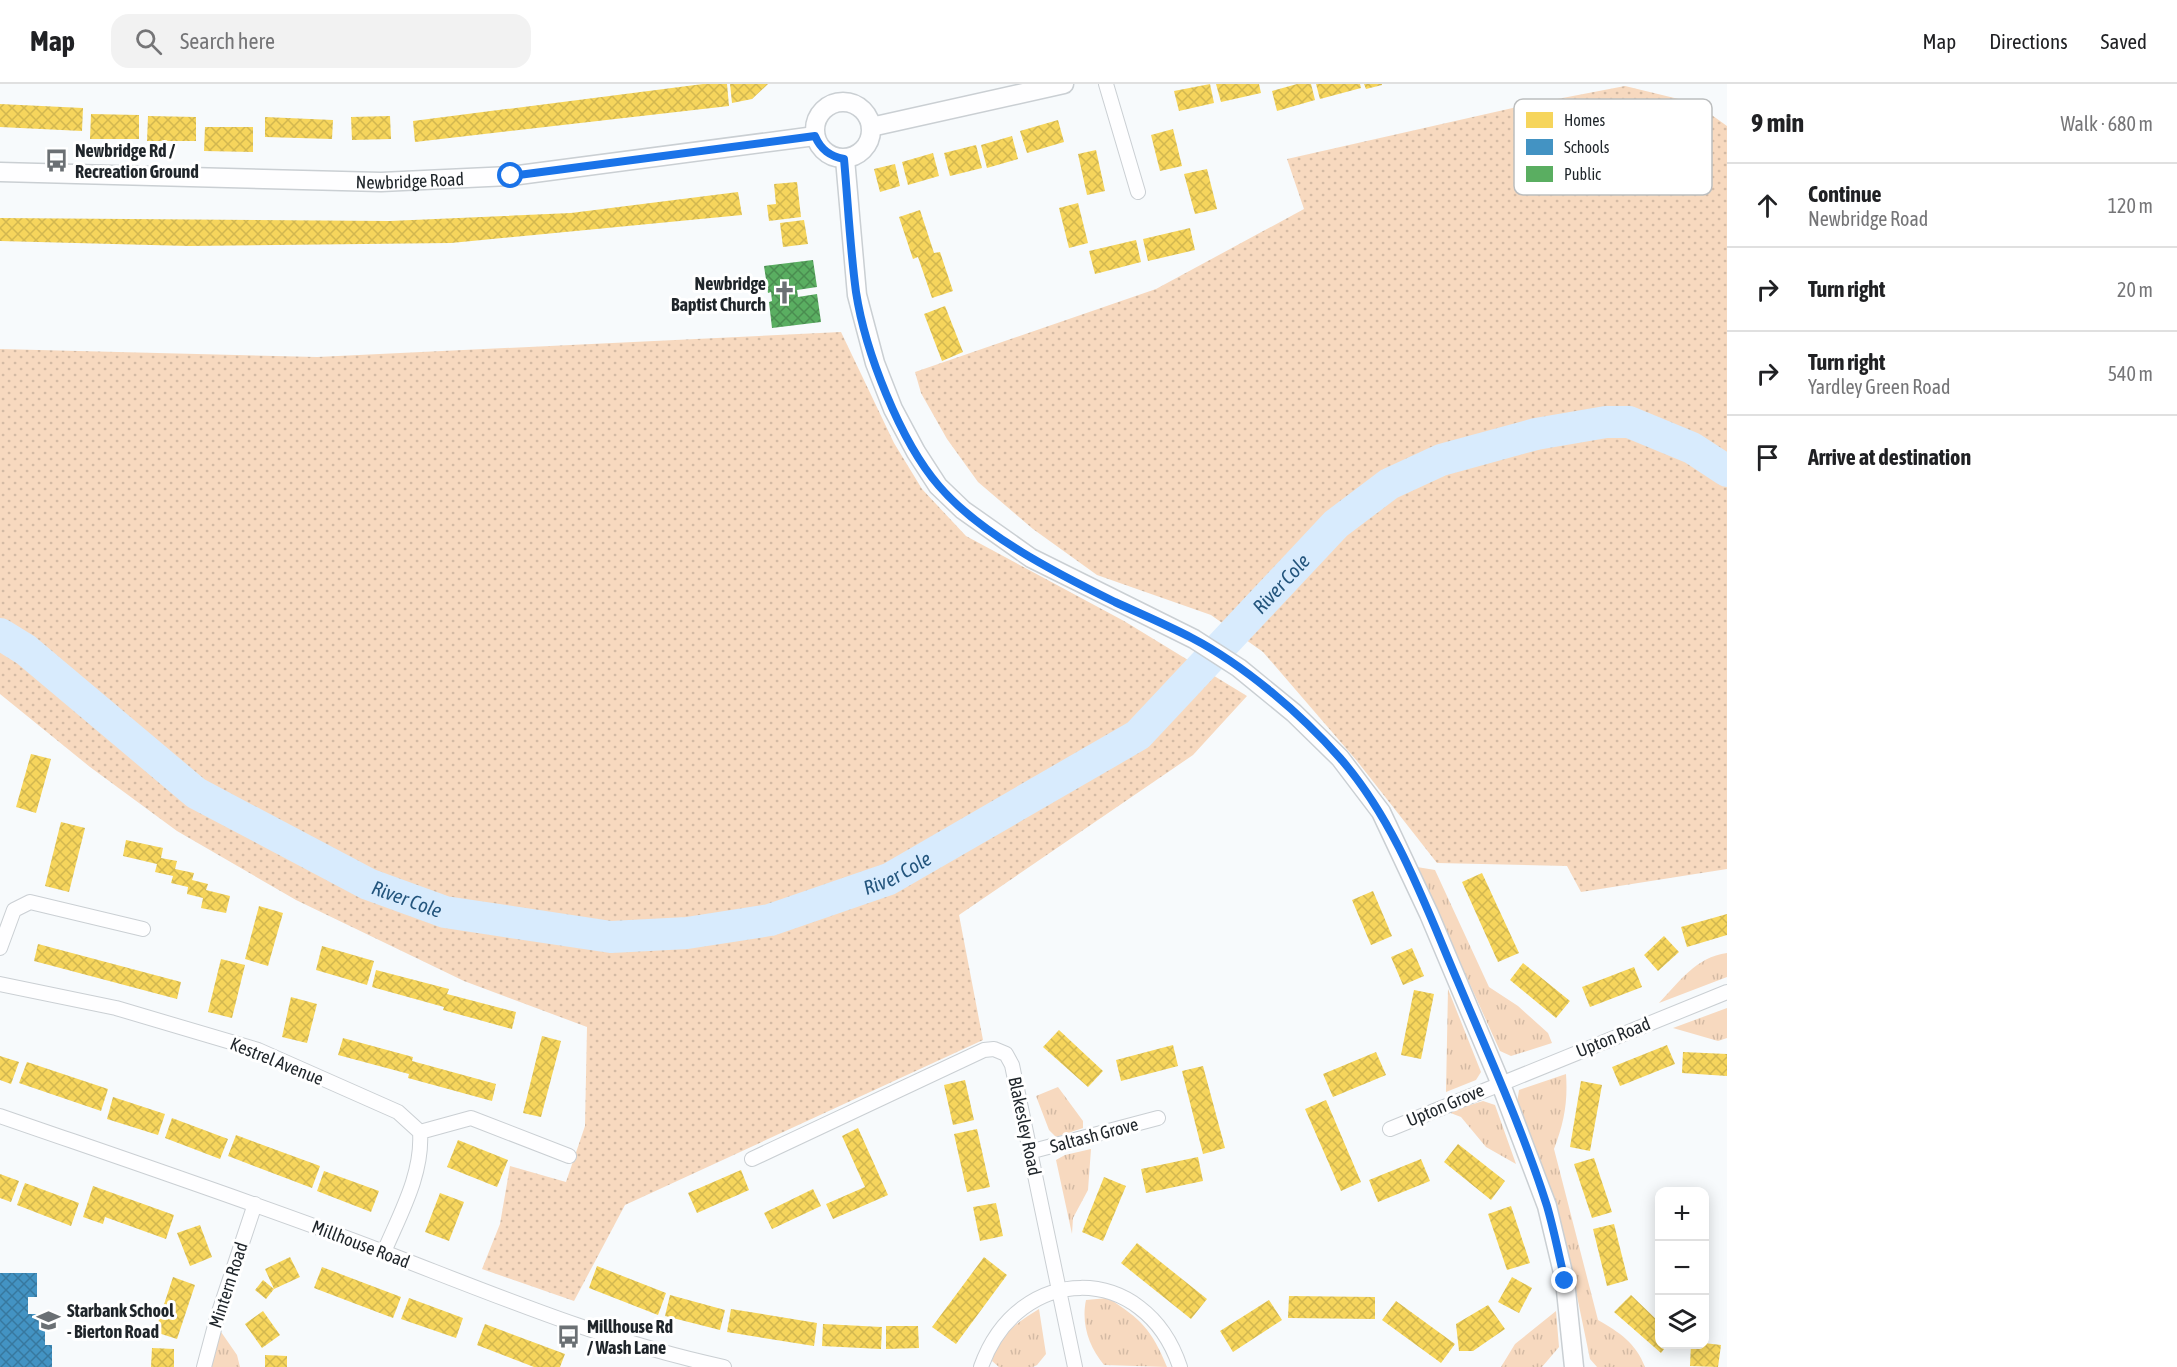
<!DOCTYPE html>
<meta charset="utf-8">
<style>
:root{--surface:#fff;--page:#f2f2f2;--text:#202124;--muted:#757577;--line:#e0e0e0}
body{margin:0;font-family:"Asap Condensed",sans-serif;background:var(--page);color:var(--text)}
.controls{position:absolute;right:18px;bottom:18px;display:grid;overflow:hidden;border-radius:12px;box-shadow:0 3px 15px #0003}
.controls button{width:54px;height:54px;display:grid;place-items:center;padding:0;border:0;border-bottom:2px solid var(--line);background:var(--surface);color:var(--text);font:30px sans-serif}
.stop{position:absolute;width:18px;height:18px;margin:-14px;border:4px solid #1a73e8;border-radius:50%;background:#fff}
.stop.end{background:#1a73e8;border-color:#fff;box-shadow:0 2px 6px #0008}
.list{margin:0;padding:0;list-style:none}
h2{display:flex;justify-content:space-between;align-items:center;height:78px;margin:0;padding:0 24px;font-size:26px}
h2 small{font-size:20px;font-weight:400;color:var(--muted)}
.list li{display:grid;grid-template-columns:39px 1fr auto;gap:18px;align-items:center;box-sizing:border-box;height:84px;padding:0 24px;border-top:2px solid var(--line)}
.list b{display:block;font-size:22px;white-space:nowrap}
.list p{margin:0;font-size:20px;white-space:nowrap;color:var(--muted)}
.list em{font-size:20px;font-style:normal;color:var(--muted)}
.icon{flex:none;width:33px;height:33px;fill:none;stroke:currentColor;stroke-width:2;stroke-linecap:round;stroke-linejoin:round}
.map{position:relative;flex:none;width:1727px;height:1283px;overflow:hidden}
header{display:flex;align-items:center;gap:36px;box-sizing:border-box;height:84px;padding:0 30px;background:var(--surface);border-bottom:2px solid var(--line)}
header strong{font-size:28px}
nav{display:flex;gap:33px;margin-inline-start:auto;font-size:21px}
.search{width:420px;height:54px;background:var(--page);display:flex;align-items:center;gap:15px;box-sizing:border-box;padding:0 21px;border-radius:18px;color:var(--muted);font-size:22px}
main{display:flex}
aside{flex:1;background:var(--surface)}
.map>svg:first-child{display:block}
</style>
<header>
<strong>Map</strong>
<div class="search"><svg class="icon" aria-label="search" viewBox="0 0 24 24"><circle cx="10" cy="10" r="6"/><path d="M15 15l6 6"/></svg>Search here</div>
<nav><a>Map</a><a>Directions</a><a>Saved</a></nav>
</header>
<main>
<div class="map">
<svg width="1727" height="1283" viewBox="0 0 1727 1283">
<defs>
<pattern id="grass-tufts" width="24" height="20" patternUnits="userSpaceOnUse" patternTransform="scale(1.5)"><rect width="24" height="20" fill="#f7d9bf"/><path d="M3 7l-1-3M5 7V3M7 7l1-3M15 17l-1-3M17 17v-4M19 17l1-3" fill="none" stroke="#d3baa4"/></pattern>
<pattern id="park-dots" width="8" height="8" patternUnits="userSpaceOnUse" patternTransform="scale(1.5)"><rect width="8" height="8" fill="#f7d9bf"/><path d="M2 2h.1M6 6h.1" fill="none" stroke="#d3baa4" stroke-width="1.8" stroke-linecap="round"/></pattern>
<pattern id="homes-cross-hatch" width="8" height="8" patternUnits="userSpaceOnUse" patternTransform="scale(1.5)"><rect width="8" height="8" fill="#f6d55c"/><path d="M0 0l8 8M0 8l8-8" fill="none" stroke="#d2b750"/></pattern>
<pattern id="schools-cross-hatch" width="8" height="8" patternUnits="userSpaceOnUse" patternTransform="scale(1.5)"><rect width="8" height="8" fill="#4393c3"/><path d="M0 0l8 8M0 8l8-8" fill="none" stroke="#37789f"/></pattern>
<pattern id="public-cross-hatch" width="8" height="8" patternUnits="userSpaceOnUse" patternTransform="scale(1.5)"><rect width="8" height="8" fill="#5aae61"/><path d="M0 0l8 8M0 8l8-8" fill="none" stroke="#4a8d50"/></pattern>
</defs>
<rect width="100%" height="100%" fill="#f7fafc"/>
<path fill="url(#grass-tufts)" d="M 1417,783 L 1435,786 L 1489,903 L 1518,922 L 1548,949 L 1552,959 L 1511,972 L 1500,967 Z
M 1727,869 L 1727,893 L 1659,919 C 1679,898 1696,873 1727,869 Z
M 1448,905 L 1481,988 L 1476,996 L 1446,1008 Z
M 1727,924 L 1727,954 L 1718,957 L 1673,944 Z
M 1566,990 C 1568,1018 1564,1039 1554,1065 L 1598,1236 C 1619,1248 1636,1259 1645,1283 L 1597,1283 L 1590,1275 L 1566,1159 L 1549,1103 L 1517,1019 L 1519,1006 Z
M 1058,1003 L 1083,1037 L 1083,1044 L 1056,1053 L 1049,1046 L 1036,1012 Z
M 1483,1017 L 1495,1021 L 1516,1080 L 1486,1063 L 1461,1033 L 1448,1028 Z
M 1091,1065 L 1088,1106 L 1073,1134 L 1072,1150 L 1056,1076 L 1065,1071 Z
M 1108,1214 C 1141,1235 1152,1246 1167,1283 L 1104,1281 C 1089,1263 1081,1240 1086,1216 Z
M 1039,1225 L 1046,1270 L 1037,1281 L 1033,1283 L 999,1283 L 992,1277 C 998,1251 1018,1238 1039,1225 Z
M 1556,1227 L 1559,1263 L 1542,1283 L 1501,1283 L 1515,1260 Z
M 219,1245 L 237,1271 L 240,1283 L 209,1283 Z"/>
<path fill="url(#park-dots)" d="M 1625,2 L 1695,19 L 1727,42 L 1727,785 L 1581,808 L 1567,782 L 1437,779 L 1357,677 L 1263,568 L 1211,531 L 1097,491 L 1033,445 L 978,398 L 947,355 L 921,309 L 915,288 L 1156,205 L 1304,125 L 1287,75 L 1526,21 Z
M 841,248 L 894,359 L 922,405 L 966,452 L 1124,537 L 1247,612 L 1193,671 L 959,831 L 983,956 L 625,1121 L 574,1217 L 482,1185 L 500,1140 L 510,1082 L 566,1098 L 585,1042 L 587,943 L 464,897 L 296,816 L 177,747 L 90,683 L 0,610 L 0,265 L 317,273 Z"/>
<path fill="url(#homes-cross-hatch)" d="M 703,0 L 727,0 L 729,22 L 415,58 L 413,37 Z
M 730,0 L 768,0 L 752,15 L 732,19 Z
M 1210,0 L 1214,19 L 1179,27 L 1174,7 Z
M 1216,0 L 1259,0 L 1261,9 L 1221,18 Z
M 1297,0 L 1311,0 L 1315,16 L 1277,27 L 1272,7 Z
M 1316,0 L 1360,0 L 1361,4 L 1320,15 Z
M 1364,0 L 1382,0 L 1382,1 L 1366,5 Z
M 0,20 L 83,24 L 82,47 L 0,43 Z
M 91,30 L 139,31 L 139,55 L 90,55 Z
M 148,32 L 196,33 L 196,57 L 147,57 Z
M 390,32 L 391,55 L 352,56 L 351,33 Z
M 265,33 L 333,36 L 332,55 L 265,53 Z
M 1058,36 L 1064,58 L 1027,69 L 1020,47 Z
M 205,43 L 253,43 L 253,68 L 204,67 Z
M 1173,45 L 1182,82 L 1160,87 L 1151,51 Z
M 1012,52 L 1018,75 L 987,84 L 981,61 Z
M 976,61 L 982,84 L 950,92 L 944,69 Z
M 1096,66 L 1105,107 L 1087,111 L 1078,70 Z
M 933,69 L 939,92 L 908,101 L 902,78 Z
M 895,80 L 900,102 L 880,108 L 874,85 Z
M 1207,85 L 1217,125 L 1195,130 L 1184,90 Z
M 797,98 L 801,133 L 769,137 L 767,121 L 776,120 L 774,100 Z
M 738,108 L 742,131 L 451,159 L 189,162 L 0,157 L 0,134 L 390,137 L 571,129 Z
M 1078,119 L 1088,159 L 1069,164 L 1059,124 Z
M 920,126 L 934,169 L 940,168 L 953,207 L 932,214 L 918,173 L 913,175 L 899,133 Z
M 804,136 L 808,160 L 783,163 L 780,139 Z
M 1190,144 L 1195,166 L 1148,177 L 1143,155 Z
M 1136,156 L 1141,178 L 1095,190 L 1089,167 Z
M 945,222 L 963,268 L 942,277 L 924,230 Z
M 31,670 L 51,675 L 36,729 L 16,723 Z
M 61,738 L 85,744 L 69,808 L 45,802 Z
M 126,756 L 163,764 L 161,774 L 177,777 L 175,785 L 194,789 L 192,796 L 208,800 L 206,806 L 230,812 L 226,829 L 201,824 L 203,814 L 187,810 L 188,803 L 171,799 L 173,792 L 155,788 L 157,780 L 123,772 Z
M 1482,789 L 1519,869 L 1498,878 L 1462,798 Z
M 1373,807 L 1392,852 L 1371,861 L 1352,816 Z
M 259,822 L 283,829 L 268,882 L 245,875 Z
M 1727,830 L 1727,851 L 1687,863 L 1681,843 Z
M 1664,852 L 1679,868 L 1658,887 L 1644,871 Z
M 38,860 L 181,898 L 177,915 L 34,877 Z
M 322,862 L 374,877 L 367,901 L 316,886 Z
M 1412,864 L 1424,892 L 1403,901 L 1391,873 Z
M 221,875 L 245,881 L 232,934 L 208,928 Z
M 1523,879 L 1570,917 L 1556,934 L 1510,896 Z
M 1634,883 L 1642,903 L 1590,923 L 1582,903 Z
M 376,886 L 449,905 L 447,910 L 516,928 L 512,945 L 443,926 L 444,923 L 372,903 Z
M 1414,906 L 1434,910 L 1421,975 L 1401,971 Z
M 291,913 L 317,920 L 307,959 L 282,953 Z
M 1059,946 L 1103,987 L 1088,1003 L 1043,963 Z
M 542,952 L 561,957 L 541,1033 L 523,1029 Z
M 343,954 L 413,973 L 412,977 L 496,1000 L 492,1017 L 408,994 L 409,990 L 338,971 Z
M 1173,961 L 1178,982 L 1121,997 L 1116,976 Z
M 1667,961 L 1675,980 L 1620,1002 L 1612,983 Z
M 1376,968 L 1386,991 L 1333,1013 L 1323,990 Z
M 1683,968 L 1727,970 L 1727,992 L 1682,989 Z
M 0,972 L 19,978 L 11,1000 L 0,996 Z
M 27,978 L 108,1005 L 101,1027 L 19,999 Z
M 1203,982 L 1225,1064 L 1203,1070 L 1182,987 Z
M 965,996 L 974,1036 L 953,1041 L 944,1001 Z
M 1581,997 L 1602,1001 L 1590,1067 L 1570,1063 Z
M 113,1013 L 165,1030 L 158,1051 L 107,1035 Z
M 1326,1016 L 1361,1098 L 1341,1107 L 1305,1025 Z
M 172,1034 L 228,1055 L 220,1075 L 165,1054 Z
M 858,1044 L 888,1111 L 833,1135 L 826,1120 L 865,1103 L 842,1052 Z
M 977,1045 L 990,1103 L 967,1108 L 954,1050 Z
M 236,1051 L 320,1082 L 312,1104 L 228,1072 Z
M 458,1056 L 508,1076 L 497,1103 L 447,1083 Z
M 1458,1060 L 1505,1097 L 1491,1116 L 1444,1078 Z
M 1198,1073 L 1203,1097 L 1146,1109 L 1141,1085 Z
M 1594,1074 L 1612,1128 L 1592,1134 L 1574,1080 Z
M 1421,1075 L 1430,1097 L 1378,1118 L 1369,1096 Z
M 741,1086 L 749,1106 L 697,1129 L 688,1109 Z
M 324,1087 L 379,1107 L 371,1128 L 317,1107 Z
M 0,1090 L 19,1097 L 11,1118 L 0,1114 Z
M 1104,1093 L 1126,1102 L 1103,1157 L 1082,1148 Z
M 25,1099 L 79,1119 L 71,1142 L 17,1121 Z
M 93,1102 L 174,1131 L 166,1155 L 105,1133 L 103,1140 L 83,1133 Z
M 813,1105 L 821,1122 L 772,1145 L 764,1129 Z
M 440,1109 L 464,1118 L 449,1157 L 425,1148 Z
M 996,1119 L 1003,1152 L 980,1157 L 973,1123 Z
M 1511,1122 L 1530,1179 L 1507,1186 L 1488,1130 Z
M 1614,1140 L 1628,1196 L 1607,1202 L 1593,1145 Z
M 200,1141 L 212,1173 L 190,1182 L 177,1149 Z
M 1137,1159 L 1207,1215 L 1191,1235 L 1121,1179 Z
M 290,1173 L 300,1193 L 274,1205 L 266,1215 L 255,1206 L 263,1196 L 274,1205 L 265,1185 Z
M 984,1173 L 1007,1191 L 956,1260 L 932,1243 Z
M 597,1182 L 666,1209 L 658,1231 L 589,1204 Z
M 322,1183 L 401,1213 L 393,1234 L 314,1204 Z
M 173,1193 L 195,1201 L 177,1255 L 155,1248 Z
M 1512,1193 L 1532,1204 L 1519,1229 L 1498,1218 Z
M 670,1211 L 725,1226 L 720,1246 L 665,1232 Z
M 1631,1211 L 1659,1238 L 1659,1260 L 1668,1260 L 1661,1269 L 1614,1228 Z
M 1289,1212 L 1375,1213 L 1375,1235 L 1288,1234 Z
M 409,1214 L 463,1234 L 456,1254 L 401,1235 Z
M 1269,1216 L 1282,1236 L 1233,1268 L 1220,1247 Z
M 1396,1217 L 1455,1260 L 1441,1279 L 1382,1236 Z
M 1488,1221 L 1505,1245 L 1473,1267 L 1459,1267 L 1456,1240 Z
M 731,1225 L 817,1239 L 814,1262 L 727,1248 Z
M 263,1227 L 280,1251 L 262,1264 L 245,1240 Z
M 485,1240 L 565,1270 L 560,1283 L 534,1283 L 477,1261 Z
M 823,1240 L 882,1243 L 881,1265 L 822,1262 Z
M 886,1242 L 918,1242 L 919,1264 L 886,1265 Z
M 1704,1259 L 1721,1261 L 1718,1283 L 1690,1282 L 1691,1260 Z
M 152,1264 L 174,1265 L 174,1283 L 151,1283 Z
M 265,1271 L 287,1272 L 287,1283 L 265,1283 Z"/>
<path fill="url(#schools-cross-hatch)" d="M 0,1189 L 37,1189 L 37,1213 L 28,1213 L 28,1230 L 45,1230 L 45,1261 L 52,1261 L 52,1283 L 0,1283 Z"/>
<path fill="url(#public-cross-hatch)" d="M 813,176 L 817,203 L 797,206 L 798,213 L 817,210 L 821,238 L 772,244 L 769,218 L 772,217 L 771,208 L 768,209 L 764,182 Z"/>
<g fill="none" stroke-linecap="round" stroke-linejoin="round">
<path stroke="#d8ebfd" stroke-width="32" id="s1" d="M 0,550 L 26,566 L 196,709 L 368,800 L 445,828 L 611,853 L 687,849 L 770,836 L 889,795 L 1138,651 L 1336,440 L 1389,400 L 1441,376 L 1536,350 L 1606,338 L 1629,338 L 1692,364 L 1727,387"/>
<defs>
<path id="minor" d="M 1106,0 L 1138,108
M 0,864 L 14,826 L 30,818 L 143,845
M 0,900 L 116,924 L 258,966 L 398,1028 L 420,1048 C 423,1090 400,1130 384,1168
M 0,1032 C 127,1076 255,1119 381,1167 C 493,1210 606,1258 724,1283
M 1390,1045 L 1727,908
M 420,1048 L 471,1034 L 569,1072
M 1029,1068 L 1158,1034
M 752,1075 L 984,966 L 994,965 L 1006,970 L 1012,981 L 1075,1283
M 204,1283 L 217,1234 L 255,1120
M 981,1283 C 1018,1178 1145,1177 1180,1283"/>
<g id="tertiary">
<circle cx="843" cy="46" r="28"/>
<path d="M 871,43 L 1064,0"/>
<path d="M 845,75 L 857,211 L 875,279 L 893,325 L 916,368 L 938,402 L 963,426 L 1031,474 L 1194,555 L 1239,584 L 1294,629 L 1340,674 L 1381,728 L 1429,830 L 1500,998 L 1547,1122 L 1565,1197 L 1574,1283"/>
<path id="s2" d="M 0,88 L 381,98 L 511,92 L 815,52"/>
</g>
</defs>
<use href="#minor" stroke="#cacfd3" stroke-width="16"/>
<use href="#tertiary" stroke="#cacfd3" stroke-width="21"/>
<use href="#minor" stroke="#fefeff" stroke-width="14"/>
<use href="#tertiary" stroke="#fefeff" stroke-width="18"/>
</g>
<g fill="none" stroke-linecap="round" stroke-linejoin="round">
<path stroke="#1a73e8" stroke-width="8" d="M 511,92 L 815,52 C 821,66 830,72 844,75 C 848,119 850,164 856,208 C 865,267 900,357 939,402 C 981,451 1058,490 1115,518 C 1141,530 1167,541 1192,554 C 1244,581 1301,630 1340,674 C 1396,738 1425,821 1458,898 C 1489,972 1523,1046 1547,1122 C 1554,1146 1559,1172 1565,1197"/>
</g>
<defs>
<symbol id="bus-bare" viewBox="-9 -9 18 18"><path d="M-5-6H5V4H4V6H2V4H-2V6H-4V4H-5ZM-3.5-4V0h7V-4ZM-3.5 1.2v1.5H-2V1.2ZM2 1.2v1.5H3.5V1.2Z" fill="#6b7074" stroke="#fff" stroke-width="2.5" paint-order="stroke"/></symbol>
<symbol id="church-bare" viewBox="-9 -9 18 18"><path d="M-1.2-6h2.4v3.5h3.3v2.4h-3.3V6h-2.4V-.1h-3.3v-2.4h3.3Z" fill="#6b7074" stroke="#fff" stroke-width="2.5" paint-order="stroke"/></symbol>
<symbol id="school-bare" viewBox="-9 -9 18 18"><path d="M0-5L7-2L0 1L-7-2ZM-4 1L0 2.5L4 1V4Q0 6-4 4Z" fill="#6b7074" stroke="#fff" stroke-width="2.5" paint-order="stroke"/></symbol>
</defs>
<g fill-rule="evenodd">
<use href="#bus-bare" x="40" y="60" width="33" height="33"/>
<use href="#church-bare" x="768" y="192" width="33" height="33"/>
<use href="#school-bare" x="32" y="1220" width="33" height="33"/>
<use href="#bus-bare" x="552" y="1236" width="33" height="33"/>
</g>
<g text-anchor="middle" dominant-baseline="central" stroke-width="6" stroke-linejoin="round" paint-order="stroke">
<g font-size="18" font-weight="bold" fill="#1f252a" stroke="#fff" text-anchor="start">
<text x="75" y="66">Newbridge Rd /<tspan x="75" dy="21">Recreation Ground</tspan></text>
<text x="766" y="199" text-anchor="end">Newbridge<tspan x="766" dy="21">Baptist Church</tspan></text>
<text x="67" y="1226">Starbank School<tspan x="67" dy="21">- Bierton Road</tspan></text>
<text x="587" y="1242">Millhouse Rd<tspan x="587" dy="21">/ Wash Lane</tspan></text>
</g>
<g font-size="18" fill="#1f252a" stroke="#fff">
<text stroke="none"><textPath href="#s2" startOffset="410">Newbridge Road</textPath></text>
<text transform="translate(1613 953) rotate(-22)">Upton Road</text>
<text transform="translate(277 977) rotate(22)">Kestrel Avenue</text>
<text transform="translate(1445 1021) rotate(-23)">Upton Grove</text>
<text transform="translate(1025 1042) rotate(78)">Blakesley Road</text>
<text transform="translate(1094 1051) rotate(-15)">Saltash Grove</text>
<text transform="translate(361 1160) rotate(21)">Millhouse Road</text>
<text transform="translate(228 1201) rotate(-72)">Mintern Road</text>
</g>
<g font-size="20" font-style="italic" fill="#23557d" stroke="#fff">
<text stroke="none"><textPath href="#s1" startOffset="1479">River Cole</textPath></text>
<text stroke="none"><textPath href="#s1" startOffset="993">River Cole</textPath></text>
<text stroke="none"><textPath href="#s1" startOffset="489">River Cole</textPath></text>
</g>
</g>
<rect x="1514" y="15" width="198" height="96" rx="9" fill="#fff" stroke="#bcbebf" stroke-width="1.5"/>
<rect x="1526" y="28" width="27" height="16" fill="#f6d55c"/>
<rect x="1526" y="55" width="27" height="16" fill="#4393c3"/>
<rect x="1526" y="82" width="27" height="16" fill="#5aae61"/>
<g font-size="16" fill="#1f252a">
<text x="1564" y="42">Homes</text>
<text x="1564" y="69">Schools</text>
<text x="1564" y="96">Public</text>
</g>
</svg>
<div class="controls">
<button>+</button>
<button>−</button>
<button><svg class="icon" aria-label="layers" viewBox="0 0 24 24"><path d="M12 4l9 5-9 5-9-5zM3 14l9 5 9-5"/></svg></button>
</div>
<div class="stop" style="left:511px;top:92px"></div>
<div class="stop end" style="left:1565px;top:1197px"></div>
</div>
<aside>
<h2>9 min<small>Walk · 680 m</small></h2>
<ul class="list">
<li><svg class="icon" aria-label="ahead" viewBox="0 0 24 24"><path d="M12 20V5M6 11l6-6 6 6"/></svg><div><b>Continue</b><p>Newbridge Road</p></div><em>120 m</em></li>
<li><svg class="icon" aria-label="right" viewBox="0 0 24 24"><path d="M7 20v-9h11M14 6l5 5-5 5"/></svg><div><b>Turn right</b></div><em>20 m</em></li>
<li><svg class="icon" aria-label="right" viewBox="0 0 24 24"><path d="M7 20v-9h11M14 6l5 5-5 5"/></svg><div><b>Turn right</b><p>Yardley Green Road</p></div><em>540 m</em></li>
<li><svg class="icon" aria-label="arrive" viewBox="0 0 24 24"><path d="M6 21V4h12l-3 4 3 4H6"/></svg><div><b>Arrive at destination</b></div></li>
</ul>
</aside>
</main>
